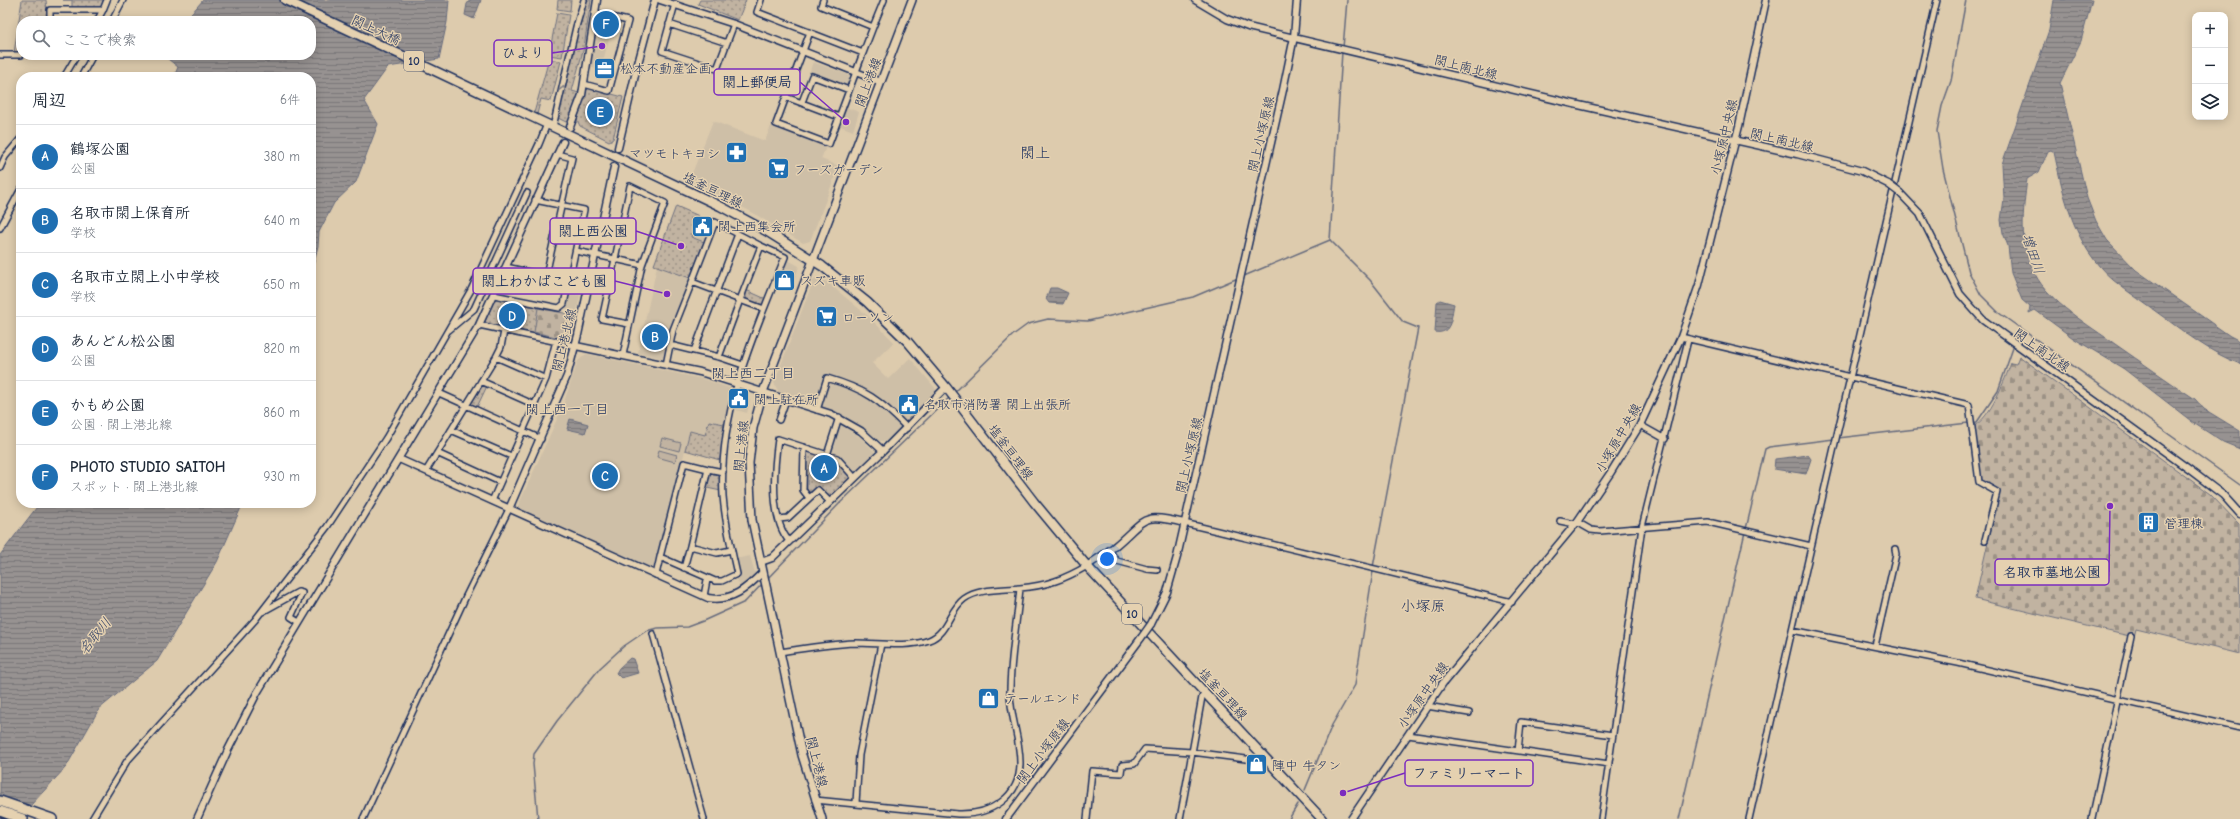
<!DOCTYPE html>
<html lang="ja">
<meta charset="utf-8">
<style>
:root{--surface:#fff;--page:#f2f2f3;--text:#1f2937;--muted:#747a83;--line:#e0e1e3;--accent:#1f6fb2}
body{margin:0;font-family:"Comic Neue","Klee One",sans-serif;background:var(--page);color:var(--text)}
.controls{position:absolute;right:12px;top:12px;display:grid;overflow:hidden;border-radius:8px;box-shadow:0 2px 10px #0003}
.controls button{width:36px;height:36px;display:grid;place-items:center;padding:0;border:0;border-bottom:1px solid var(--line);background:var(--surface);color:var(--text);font:20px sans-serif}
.you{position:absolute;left:1107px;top:559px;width:14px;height:14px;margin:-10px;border:3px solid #fff;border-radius:50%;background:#1a73e8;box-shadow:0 0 0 6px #1a73e833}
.badge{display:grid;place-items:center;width:26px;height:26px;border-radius:50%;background:var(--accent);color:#fff;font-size:13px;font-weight:700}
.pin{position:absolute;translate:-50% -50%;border:2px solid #fff;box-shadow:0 1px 4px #0006}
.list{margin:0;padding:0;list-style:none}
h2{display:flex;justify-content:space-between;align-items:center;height:52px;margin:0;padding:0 16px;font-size:17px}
h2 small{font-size:13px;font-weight:400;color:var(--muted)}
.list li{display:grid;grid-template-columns:26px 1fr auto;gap:12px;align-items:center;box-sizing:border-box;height:64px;padding:0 16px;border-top:1px solid var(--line)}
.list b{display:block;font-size:15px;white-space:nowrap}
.list p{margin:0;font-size:13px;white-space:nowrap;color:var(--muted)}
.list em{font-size:13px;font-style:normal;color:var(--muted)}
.icon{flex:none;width:22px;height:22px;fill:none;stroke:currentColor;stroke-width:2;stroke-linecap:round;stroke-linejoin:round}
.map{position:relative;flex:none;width:2240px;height:819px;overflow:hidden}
.search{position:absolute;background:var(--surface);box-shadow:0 2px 10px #0003;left:16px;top:16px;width:300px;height:44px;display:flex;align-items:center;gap:10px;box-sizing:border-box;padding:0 14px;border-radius:16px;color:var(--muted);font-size:15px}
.panel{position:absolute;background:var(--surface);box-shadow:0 2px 10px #0003;left:16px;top:72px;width:300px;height:436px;border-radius:16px}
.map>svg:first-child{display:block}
</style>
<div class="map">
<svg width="2240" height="819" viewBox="0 0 2240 819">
<defs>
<pattern id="grass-dots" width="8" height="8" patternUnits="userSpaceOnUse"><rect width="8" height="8" fill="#c1b3a1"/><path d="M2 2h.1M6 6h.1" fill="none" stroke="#9c9286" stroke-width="1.8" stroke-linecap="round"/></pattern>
<pattern id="cemetery-stones" width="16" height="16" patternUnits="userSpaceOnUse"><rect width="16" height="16" fill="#c1b3a1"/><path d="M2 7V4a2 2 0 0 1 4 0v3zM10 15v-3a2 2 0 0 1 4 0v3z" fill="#9c9286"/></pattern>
<pattern id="water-rules" width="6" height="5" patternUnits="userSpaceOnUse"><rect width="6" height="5" fill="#979291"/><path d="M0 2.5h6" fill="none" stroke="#7a787a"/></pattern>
</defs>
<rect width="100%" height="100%" fill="#ddcbad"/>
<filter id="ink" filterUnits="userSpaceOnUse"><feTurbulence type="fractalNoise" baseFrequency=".025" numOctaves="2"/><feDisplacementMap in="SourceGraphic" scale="8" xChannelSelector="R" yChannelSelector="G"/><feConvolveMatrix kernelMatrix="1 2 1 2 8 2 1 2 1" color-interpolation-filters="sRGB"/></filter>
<g filter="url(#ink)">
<path fill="#cebfa7" d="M 601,16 L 614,20 L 603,61 L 614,65 L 612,74 L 590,67 L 597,18 Z
M 813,62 L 849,75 L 849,85 L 845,86 L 809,73 Z
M 845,107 L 859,112 L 853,131 L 838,125 Z
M 713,121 L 765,141 L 771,126 L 826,147 L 821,159 L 839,166 L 810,241 L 803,243 L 748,210 L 689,181 Z
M 699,216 L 712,222 L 704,242 L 691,237 Z
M 786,259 L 799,266 L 792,289 L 777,283 Z
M 657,266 L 690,278 L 671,328 L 665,356 L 662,358 L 638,353 Z
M 821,277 L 869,317 L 894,342 L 872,363 L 888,379 L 910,358 L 935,388 L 936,391 L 928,402 L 909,422 L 905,422 L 890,406 L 873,393 L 826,374 L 815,403 L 812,405 L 777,394 L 778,391 L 774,383 L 786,352 L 814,279 Z
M 569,293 L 580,295 L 577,311 L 565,308 Z
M 586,354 L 703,379 L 730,388 L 731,390 L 724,424 L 709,421 L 705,435 L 690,431 L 655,567 L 650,569 L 519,509 L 518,506 L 562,408 L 578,361 Z
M 832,382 L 852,389 L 870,399 L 888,412 L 901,427 L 901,431 L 888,441 L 876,441 L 858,425 L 841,415 L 822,409 L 820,406 L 827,385 Z
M 739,390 L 745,393 L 750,401 L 747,413 L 733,409 Z
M 841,425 L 861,438 L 874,451 L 874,455 L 857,472 L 852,472 L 830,450 L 838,426 Z
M 750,556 L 755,573 L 742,588 L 735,578 L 735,559 Z"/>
<path fill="url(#grass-dots)" stroke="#6e7180" d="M 22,0 L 46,0 L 48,21 L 21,21 L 21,53 L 14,53 Z
M 63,0 L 104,0 L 101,7 L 72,7 L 72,0 Z
M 558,0 L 571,0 L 570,11 L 557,9 Z
M 586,0 L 591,0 L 584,47 L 572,91 L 579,93 L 568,123 L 558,118 L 578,26 Z
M 700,0 L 746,0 L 738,20 L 698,4 Z
M 557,13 L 569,15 L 562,57 L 549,55 Z
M 549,59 L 561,61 L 551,101 L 541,99 L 537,114 L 534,113 Z
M 589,88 L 623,97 L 613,139 L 609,141 L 580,126 L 577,120 L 586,91 Z
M 676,206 L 699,216 L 691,237 L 704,242 L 690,278 L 654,265 Z
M 746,290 L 766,299 L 764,304 L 760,305 L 746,300 Z
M 499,298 L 539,306 L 534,334 L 487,324 L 485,321 L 495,299 Z
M 484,385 L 487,386 L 477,407 L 472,405 L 471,401 L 481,386 Z
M 709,421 L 724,424 L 720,460 L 685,450 L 690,431 L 705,435 Z
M 809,451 L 835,461 L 849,475 L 849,479 L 832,495 L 828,495 L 819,486 L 812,492 L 807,492 L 806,455 Z
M 714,472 L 721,477 L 721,491 L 707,488 L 710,474 Z"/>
<path fill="url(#cemetery-stones)" stroke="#6e7180" d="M 538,308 L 574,315 L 569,340 L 534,332 Z
M 2019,356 L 2210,494 L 2239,524 L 2240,654 L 2136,629 L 2134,637 L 2116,633 L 1975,599 L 1999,494 L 1982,481 L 1973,426 C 1990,420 2005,379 2011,363 L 2016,364 Z"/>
<path fill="#c1b3a1" stroke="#6e7180" d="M 662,438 L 681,443 L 679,451 L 660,446 Z
M 659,450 L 677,455 L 675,462 L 657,457 Z"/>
<path fill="url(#water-rules)" stroke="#656a7d" d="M 203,0 L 449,0 L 447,22 L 439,59 L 388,67 L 364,100 L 378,124 L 356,182 L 334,203 L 319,232 L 318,246 L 311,274 L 311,77 L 174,77 L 178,67 L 163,55 L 311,55 L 311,21 L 185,21 Z
M 470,0 L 481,0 L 474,19 L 465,15 L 467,4 Z
M 2054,0 L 2092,0 L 2081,41 L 2060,83 L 2087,198 L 2096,221 L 2107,240 L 2136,270 L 2230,336 L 2240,341 L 2240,364 C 2211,353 2187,334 2162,316 C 2146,304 2129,293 2113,280 C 2075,247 2064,199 2054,152 L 2051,150 L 2048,151 L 2039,172 L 2027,179 C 2023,213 2018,241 2035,274 C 2049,302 2090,326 2115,344 C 2141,362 2168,381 2195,399 L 2204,409 L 2240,431 L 2240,449 L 2223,442 L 2195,424 L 2124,369 L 2073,338 L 2035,310 L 2029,313 L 2030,307 L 2022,300 L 2011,273 L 2008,246 L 2003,233 L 2001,220 L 2004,199 L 2002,164 L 2049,30 Z
M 1050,288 L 1057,288 L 1068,293 L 1063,304 L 1049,303 L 1046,299 Z
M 1440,300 L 1454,304 C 1451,317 1452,335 1435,332 L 1437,302 Z
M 570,419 L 588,424 L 585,433 L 567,429 Z
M 1808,455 L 1811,459 L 1806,474 L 1774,469 L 1775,459 Z
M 40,503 L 243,503 L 217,562 L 157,661 L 99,709 L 66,767 L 18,819 L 0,819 L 0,555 Z
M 630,658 L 633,659 L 638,673 L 621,678 L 616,673 L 619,668 Z"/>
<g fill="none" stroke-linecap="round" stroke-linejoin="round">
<path stroke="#656a7d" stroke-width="1.5" d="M 1966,0 L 1951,81 L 1942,106 L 1937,131 L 1943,169 L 1969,272 L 1981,295 L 1999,313 L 2240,485
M 1343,48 L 1347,0
M 1330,240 L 1370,280 L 1403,322 L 1418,328 L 1373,567
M 1244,276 L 1330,240 L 1342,52
M 2015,342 L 2020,327
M 954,393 L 1013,335 L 1028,324 L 1048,319 L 1088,321 L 1193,297 L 1238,278
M 1838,438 L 1977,422 L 1998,391 L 2014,345
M 1746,529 L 1765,449 L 1769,447 L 1834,439
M 767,579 L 840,503 L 950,397
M 1305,790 L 1332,725 L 1355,685 L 1373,571
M 538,819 L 533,764 L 534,754 L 557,721 L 600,668 L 624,646 L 646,631 L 657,628 L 687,627 L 703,621 L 745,602 L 763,583
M 1289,819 L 1298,804
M 1679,819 L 1745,532"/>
<path stroke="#b6ac9d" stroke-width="5" stroke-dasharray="5 2.5" stroke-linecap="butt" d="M 614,167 L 618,148"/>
<defs>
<path id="minor" d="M 761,0 L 757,12 L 863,53 L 873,27 L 821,6 L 823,0
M 675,4 L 662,51 L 717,69 L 734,24
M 50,21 L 50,10 L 103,10 L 107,0
M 97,21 L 103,10
M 112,21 L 123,0
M 669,24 L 727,43
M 873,27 L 884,0
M 810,32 L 776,124 L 829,144 L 863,53
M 0,55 L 21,55
M 64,77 L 77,55
M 81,77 L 93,55
M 584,84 L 609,91 L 628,21 L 595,13
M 786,97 L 839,117
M 802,102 L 812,76 L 849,90
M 553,127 L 576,27 L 584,0
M 0,168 L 5,157 L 21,138
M 535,200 L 584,210 L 569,281
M 0,228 L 21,189
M 576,251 L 615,259 L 630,186 L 665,203 L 642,265
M 546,275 L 572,158 L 557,154
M 692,282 L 715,222 L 738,234
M 494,295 L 559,308 L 564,304 L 569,281 L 506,267
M 479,325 L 576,346
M 449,330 L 474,309 L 527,193
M 1681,337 L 1969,405 L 1979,482 L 1997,492 L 1985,540
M 694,351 L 738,234 L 761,246
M 623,355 L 642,265 L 615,259 L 602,319 L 629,324
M 496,357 L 546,379
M 719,357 L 743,365
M 666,365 L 670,345 L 719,357 L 740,300 L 692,282 L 673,330 L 670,345
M 481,381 L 535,405
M 439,393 L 541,439
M 817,410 L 827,378 C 865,389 880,400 907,428
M 779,420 L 786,400
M 1640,425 L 1665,439
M 451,430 L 511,456
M 804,447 L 803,490 L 809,498
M 437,453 L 500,482
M 827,455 L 839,417
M 426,471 L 496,357 L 501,347 L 504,331
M 492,501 L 546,379 L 556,341
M 779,519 L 788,518 L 818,490 L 830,502
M 1560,521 L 1575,524
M 1577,522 L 1591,530 L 1600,531 L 1708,522 L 1811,546
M 1184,523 L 1512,602
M 789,541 C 769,518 774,468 778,439 L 837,458 L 855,478
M 690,546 L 708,469 L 723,472
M 1109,550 L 1117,561 L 1147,569 L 1157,570
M 660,557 L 684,463 L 708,469
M 684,568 L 690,546 L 717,553 L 731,550
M 656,575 L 660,557 L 715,581 L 722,581 L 737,574 C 731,548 725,522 723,496 C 718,411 754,334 785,257 L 761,246 L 740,300 L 764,309
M 704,596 L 707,580
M 262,612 L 298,592 L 302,593 L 291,617 L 299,622
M 1792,630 L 1937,0
M 653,634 L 704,819
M 1875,646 L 1896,554 L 1895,549
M 780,652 C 805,648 830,644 856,643 C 879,643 907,648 929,640 C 948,633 949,610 964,599 C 979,588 1003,590 1020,588
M 1427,706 L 1469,713
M 1408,735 L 1609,764
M 1518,751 L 1521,722 L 1613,735
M 815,800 L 958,814 C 990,815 1021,798 1020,762 C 1020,739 1010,716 1010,692 C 1010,659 1017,622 1020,588 C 1046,586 1065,579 1087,566
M 856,803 L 859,755 L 881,644
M 92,819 L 127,761 L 255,620 L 327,527 L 386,438 L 471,290 L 539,144 L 547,124
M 363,819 L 466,596 L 509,509
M 1087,819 L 1092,771 L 1121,773 L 1122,765 L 1134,764 L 1145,749 L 1192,752 L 1261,761 L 1265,757
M 1180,819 L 1202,697 L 1206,693
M 1601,819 L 1642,527 L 1688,340
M 1749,819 L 1792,630 L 1958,663 L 2240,728
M 2092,819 L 2131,636"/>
<path id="tertiary" d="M 660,0 L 734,24 L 881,82
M 1195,0 L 1227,19 L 1248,27 L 1574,104 L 1797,154 L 1862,171 L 1888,184
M 570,127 L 582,95 L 597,0
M 618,148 L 636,71 L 655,0
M 1900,193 L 1920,214 L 1960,294 L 1983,320 L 2190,470 L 2223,495 L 2240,514
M 576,346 L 700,372 L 831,414 L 861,431 L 883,451 L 772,558 L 761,562
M 883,451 L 946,387
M 399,459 L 708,598 C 732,602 747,588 763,572
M 509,509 L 567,376 L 578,335 L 614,167
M 1087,566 C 1096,559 1107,553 1115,546 C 1146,520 1140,512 1184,523
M 1151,624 L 1167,592 L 1177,557 L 1283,90 L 1294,37 L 1297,0
M 197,819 L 228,750 L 257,693 L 479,325 L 563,142
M 1006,819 L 1141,638
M 1351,819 L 1443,683 L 1577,522 L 1611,472 L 1640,425 L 1681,337 L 1699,285 L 1739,126 L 1766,0"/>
<path id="secondary" d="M 822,819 L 802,755 L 752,520 L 749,463 L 753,428 L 763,392 L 912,0"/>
<path id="primary" d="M 285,0 L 720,206 L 768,232 L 822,266 L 867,302 L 908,342 L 946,387 L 1034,502 L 1087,566 L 1322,819"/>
<path id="motorway" d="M 0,801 L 52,819
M 0,811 L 23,819"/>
</defs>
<use href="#minor" stroke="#1b2f5e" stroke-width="8"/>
<use href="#tertiary" stroke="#1b2f5e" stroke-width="9"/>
<use href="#secondary" stroke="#1b2f5e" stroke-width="10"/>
<use href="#primary" stroke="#1b2f5e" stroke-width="11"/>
<use href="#motorway" stroke="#1b2f5e" stroke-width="12"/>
<use href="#minor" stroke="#e5d1b0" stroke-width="5"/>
<use href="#tertiary" stroke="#e5d1b0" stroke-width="6"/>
<use href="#secondary" stroke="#e5d1b0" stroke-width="7"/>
<use href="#primary" stroke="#e5d1b0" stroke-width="8"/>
<use href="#motorway" stroke="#e5d1b0" stroke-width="9"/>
<defs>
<path id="tertiary-bridge" d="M 1888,184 L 1900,193
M 1141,638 L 1151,624"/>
</defs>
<use href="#tertiary-bridge" stroke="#1b2f5e" stroke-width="9" stroke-linecap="butt"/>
<use href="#tertiary-bridge" stroke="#e5d1b0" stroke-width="6"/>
</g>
<defs><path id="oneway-chevron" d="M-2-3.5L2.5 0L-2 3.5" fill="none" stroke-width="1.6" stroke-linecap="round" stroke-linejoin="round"/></defs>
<use stroke="#808087" href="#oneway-chevron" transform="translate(563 89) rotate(-76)"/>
</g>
<defs>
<symbol id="office-square" viewBox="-11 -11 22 22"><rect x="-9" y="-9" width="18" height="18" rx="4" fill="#1f6fb2" stroke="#e5d1b0"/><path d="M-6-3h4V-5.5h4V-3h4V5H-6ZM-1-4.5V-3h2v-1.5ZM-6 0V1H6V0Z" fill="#fff"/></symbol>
<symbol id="pharmacy-square" viewBox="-11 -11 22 22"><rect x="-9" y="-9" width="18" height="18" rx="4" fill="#1f6fb2" stroke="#e5d1b0"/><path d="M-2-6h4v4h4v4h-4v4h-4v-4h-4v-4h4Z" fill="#fff"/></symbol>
<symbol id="supermarket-square" viewBox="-11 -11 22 22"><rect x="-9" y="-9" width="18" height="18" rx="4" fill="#1f6fb2" stroke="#e5d1b0"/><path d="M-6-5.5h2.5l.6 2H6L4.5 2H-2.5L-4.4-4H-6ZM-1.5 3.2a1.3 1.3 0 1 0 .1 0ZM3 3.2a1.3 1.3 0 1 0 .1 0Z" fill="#fff"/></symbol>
<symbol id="civic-square" viewBox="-11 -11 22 22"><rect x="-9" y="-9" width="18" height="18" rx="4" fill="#1f6fb2" stroke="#e5d1b0"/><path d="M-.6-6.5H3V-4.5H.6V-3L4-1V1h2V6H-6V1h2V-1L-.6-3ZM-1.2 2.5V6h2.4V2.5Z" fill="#fff"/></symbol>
<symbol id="shop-square" viewBox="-11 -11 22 22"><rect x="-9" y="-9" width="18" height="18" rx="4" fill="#1f6fb2" stroke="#e5d1b0"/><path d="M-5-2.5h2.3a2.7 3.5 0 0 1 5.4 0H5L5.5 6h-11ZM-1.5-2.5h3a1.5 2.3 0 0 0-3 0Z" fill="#fff"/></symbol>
<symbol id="building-square" viewBox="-11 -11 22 22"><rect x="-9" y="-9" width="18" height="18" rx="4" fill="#1f6fb2" stroke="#e5d1b0"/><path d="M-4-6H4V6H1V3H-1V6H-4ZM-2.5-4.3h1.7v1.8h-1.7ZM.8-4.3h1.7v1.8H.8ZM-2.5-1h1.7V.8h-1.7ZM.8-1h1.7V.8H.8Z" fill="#fff"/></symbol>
</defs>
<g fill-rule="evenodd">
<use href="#office-square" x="592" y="56" width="25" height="25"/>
<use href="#pharmacy-square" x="724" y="140" width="25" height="25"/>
<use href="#supermarket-square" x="766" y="156" width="25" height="25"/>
<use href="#civic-square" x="690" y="214" width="25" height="25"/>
<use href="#shop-square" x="772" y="268" width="25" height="25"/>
<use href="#supermarket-square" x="814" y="304" width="25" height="25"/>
<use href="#civic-square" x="726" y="386" width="25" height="25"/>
<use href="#civic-square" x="896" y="392" width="25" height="25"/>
<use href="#building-square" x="2136" y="510" width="25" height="25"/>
<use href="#shop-square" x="976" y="686" width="25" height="25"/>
<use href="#shop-square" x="1244" y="752" width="25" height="25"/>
</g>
<g text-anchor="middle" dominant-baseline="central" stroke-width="3" stroke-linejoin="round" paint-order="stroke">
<g fill="#e5d1b0" stroke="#586077" stroke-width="1">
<rect x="404" y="51" width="20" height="20" rx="3"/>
<rect x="1122" y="604" width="20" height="20" rx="3"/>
</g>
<g font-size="12" font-weight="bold" fill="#1b2f5e">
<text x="414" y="61">10</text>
<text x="1132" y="614">10</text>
</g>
<g font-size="13" fill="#1b2f5e" stroke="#e5d1b0">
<text transform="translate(376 30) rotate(25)">閖上大橋</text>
<text transform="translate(1466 67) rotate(14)">閖上南北線</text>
<text transform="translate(868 82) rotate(-69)">閖上港線</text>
<text transform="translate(1261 134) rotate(-77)">閖上小塚原線</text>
<text transform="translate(1724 137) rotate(-77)">小塚原中央線</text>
<text transform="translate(1782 140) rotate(13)">閖上南北線</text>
<text transform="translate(713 190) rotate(26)">塩釜亘理線</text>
<text transform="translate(564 340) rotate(-76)">閖上港北線</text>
<text transform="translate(2042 350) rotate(35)">閖上南北線</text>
<text transform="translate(1618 438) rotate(-60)">小塚原中央線</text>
<text transform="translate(741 446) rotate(-84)">閖上港線</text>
<text transform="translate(1011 452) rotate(53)">塩釜亘理線</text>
<text transform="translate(1189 455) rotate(-77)">閖上小塚原線</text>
<text transform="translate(1223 694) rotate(47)">塩釜亘理線</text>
<text transform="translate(1423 695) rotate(-55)">小塚原中央線</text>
<text transform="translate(1043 751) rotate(-53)">閖上小塚原線</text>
<text transform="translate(817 762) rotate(76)">閖上港線</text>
</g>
<g font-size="13" fill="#1b2f5e" stroke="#e5d1b0" text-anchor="start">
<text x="620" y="68">松本不動産企画</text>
<text x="720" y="153" text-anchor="end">マツモトキヨシ</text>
<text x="794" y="169">フーズガーデン</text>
<text x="718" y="226">閖上西集会所</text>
<text x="800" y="280">スズキ車販</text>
<text x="842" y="317">ローソン</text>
<text x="754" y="399">閖上駐在所</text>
<text x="924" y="404">名取市消防署 閖上出張所</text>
<text x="2164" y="523">管理棟</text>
<text x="1004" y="698">テールエンド</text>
<text x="1272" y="765">陣中 牛タン</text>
</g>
<g font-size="14" font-style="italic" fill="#344368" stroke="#e5d1b0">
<text transform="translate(2033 254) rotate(71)">増田川</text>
<text transform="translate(95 636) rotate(-51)">名取川</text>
</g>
<g font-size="14" fill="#1b2f5e" stroke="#e5d1b0">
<text x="753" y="373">閖上西二丁目</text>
<text x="567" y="409">閖上西一丁目</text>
</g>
<g font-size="15" fill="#1b2f5e" stroke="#e5d1b0">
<text x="1035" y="153">閖上</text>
<text x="1423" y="606">小塚原</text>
</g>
</g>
<path fill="none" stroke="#7b2cbf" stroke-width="1.5" d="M602 46L552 53M846 122L800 82M681 246L636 231M667 294L615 281M2110 506L2109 572M1343 793L1405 773"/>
<g fill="#7b2cbf" stroke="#e5d1b0" stroke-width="1.5">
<circle cx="602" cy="46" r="4"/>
<circle cx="846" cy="122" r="4"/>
<circle cx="681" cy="246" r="4"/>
<circle cx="667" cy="294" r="4"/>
<circle cx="2110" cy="506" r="4"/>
<circle cx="1343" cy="793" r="4"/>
</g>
<g fill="#e5d1b0" stroke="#7b2cbf" stroke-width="1.5">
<rect x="494" y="40" width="58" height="26" rx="4"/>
<rect x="714" y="69" width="86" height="26" rx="4"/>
<rect x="550" y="218" width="86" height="26" rx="4"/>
<rect x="473" y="268" width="142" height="26" rx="4"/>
<rect x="1995" y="559" width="114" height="26" rx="4"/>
<rect x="1405" y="760" width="128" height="26" rx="4"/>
</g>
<g font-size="14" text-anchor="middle" font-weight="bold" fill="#1b2f5e">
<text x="523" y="58">ひより</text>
<text x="757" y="87">閖上郵便局</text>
<text x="593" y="236">閖上西公園</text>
<text x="544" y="286">閖上わかばこども園</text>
<text x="2052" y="577">名取市墓地公園</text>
<text x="1469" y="778">ファミリーマート</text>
</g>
</svg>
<div class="controls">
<button>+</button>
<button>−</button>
<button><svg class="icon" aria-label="layers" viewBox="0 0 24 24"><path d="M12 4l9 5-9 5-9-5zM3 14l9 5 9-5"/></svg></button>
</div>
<div class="you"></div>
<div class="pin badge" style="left:824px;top:468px">A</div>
<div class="pin badge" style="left:655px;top:337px">B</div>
<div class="pin badge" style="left:605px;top:476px">C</div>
<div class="pin badge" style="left:512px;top:316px">D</div>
<div class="pin badge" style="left:600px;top:112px">E</div>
<div class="pin badge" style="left:606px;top:24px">F</div>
<div class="search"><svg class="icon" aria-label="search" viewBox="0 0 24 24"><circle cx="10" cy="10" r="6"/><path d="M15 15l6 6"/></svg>ここで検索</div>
<section class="panel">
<h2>周辺<small>6件</small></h2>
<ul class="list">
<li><span class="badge">A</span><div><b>鶴塚公園</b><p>公園</p></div><em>380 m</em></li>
<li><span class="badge">B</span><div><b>名取市閖上保育所</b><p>学校</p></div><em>640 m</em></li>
<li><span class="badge">C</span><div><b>名取市立閖上小中学校</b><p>学校</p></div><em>650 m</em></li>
<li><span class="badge">D</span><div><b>あんどん松公園</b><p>公園</p></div><em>820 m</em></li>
<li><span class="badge">E</span><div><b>かもめ公園</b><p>公園 · 閖上港北線</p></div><em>860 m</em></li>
<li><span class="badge">F</span><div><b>PHOTO STUDIO SAITOH</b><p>スポット · 閖上港北線</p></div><em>930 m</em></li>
</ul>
</section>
</div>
